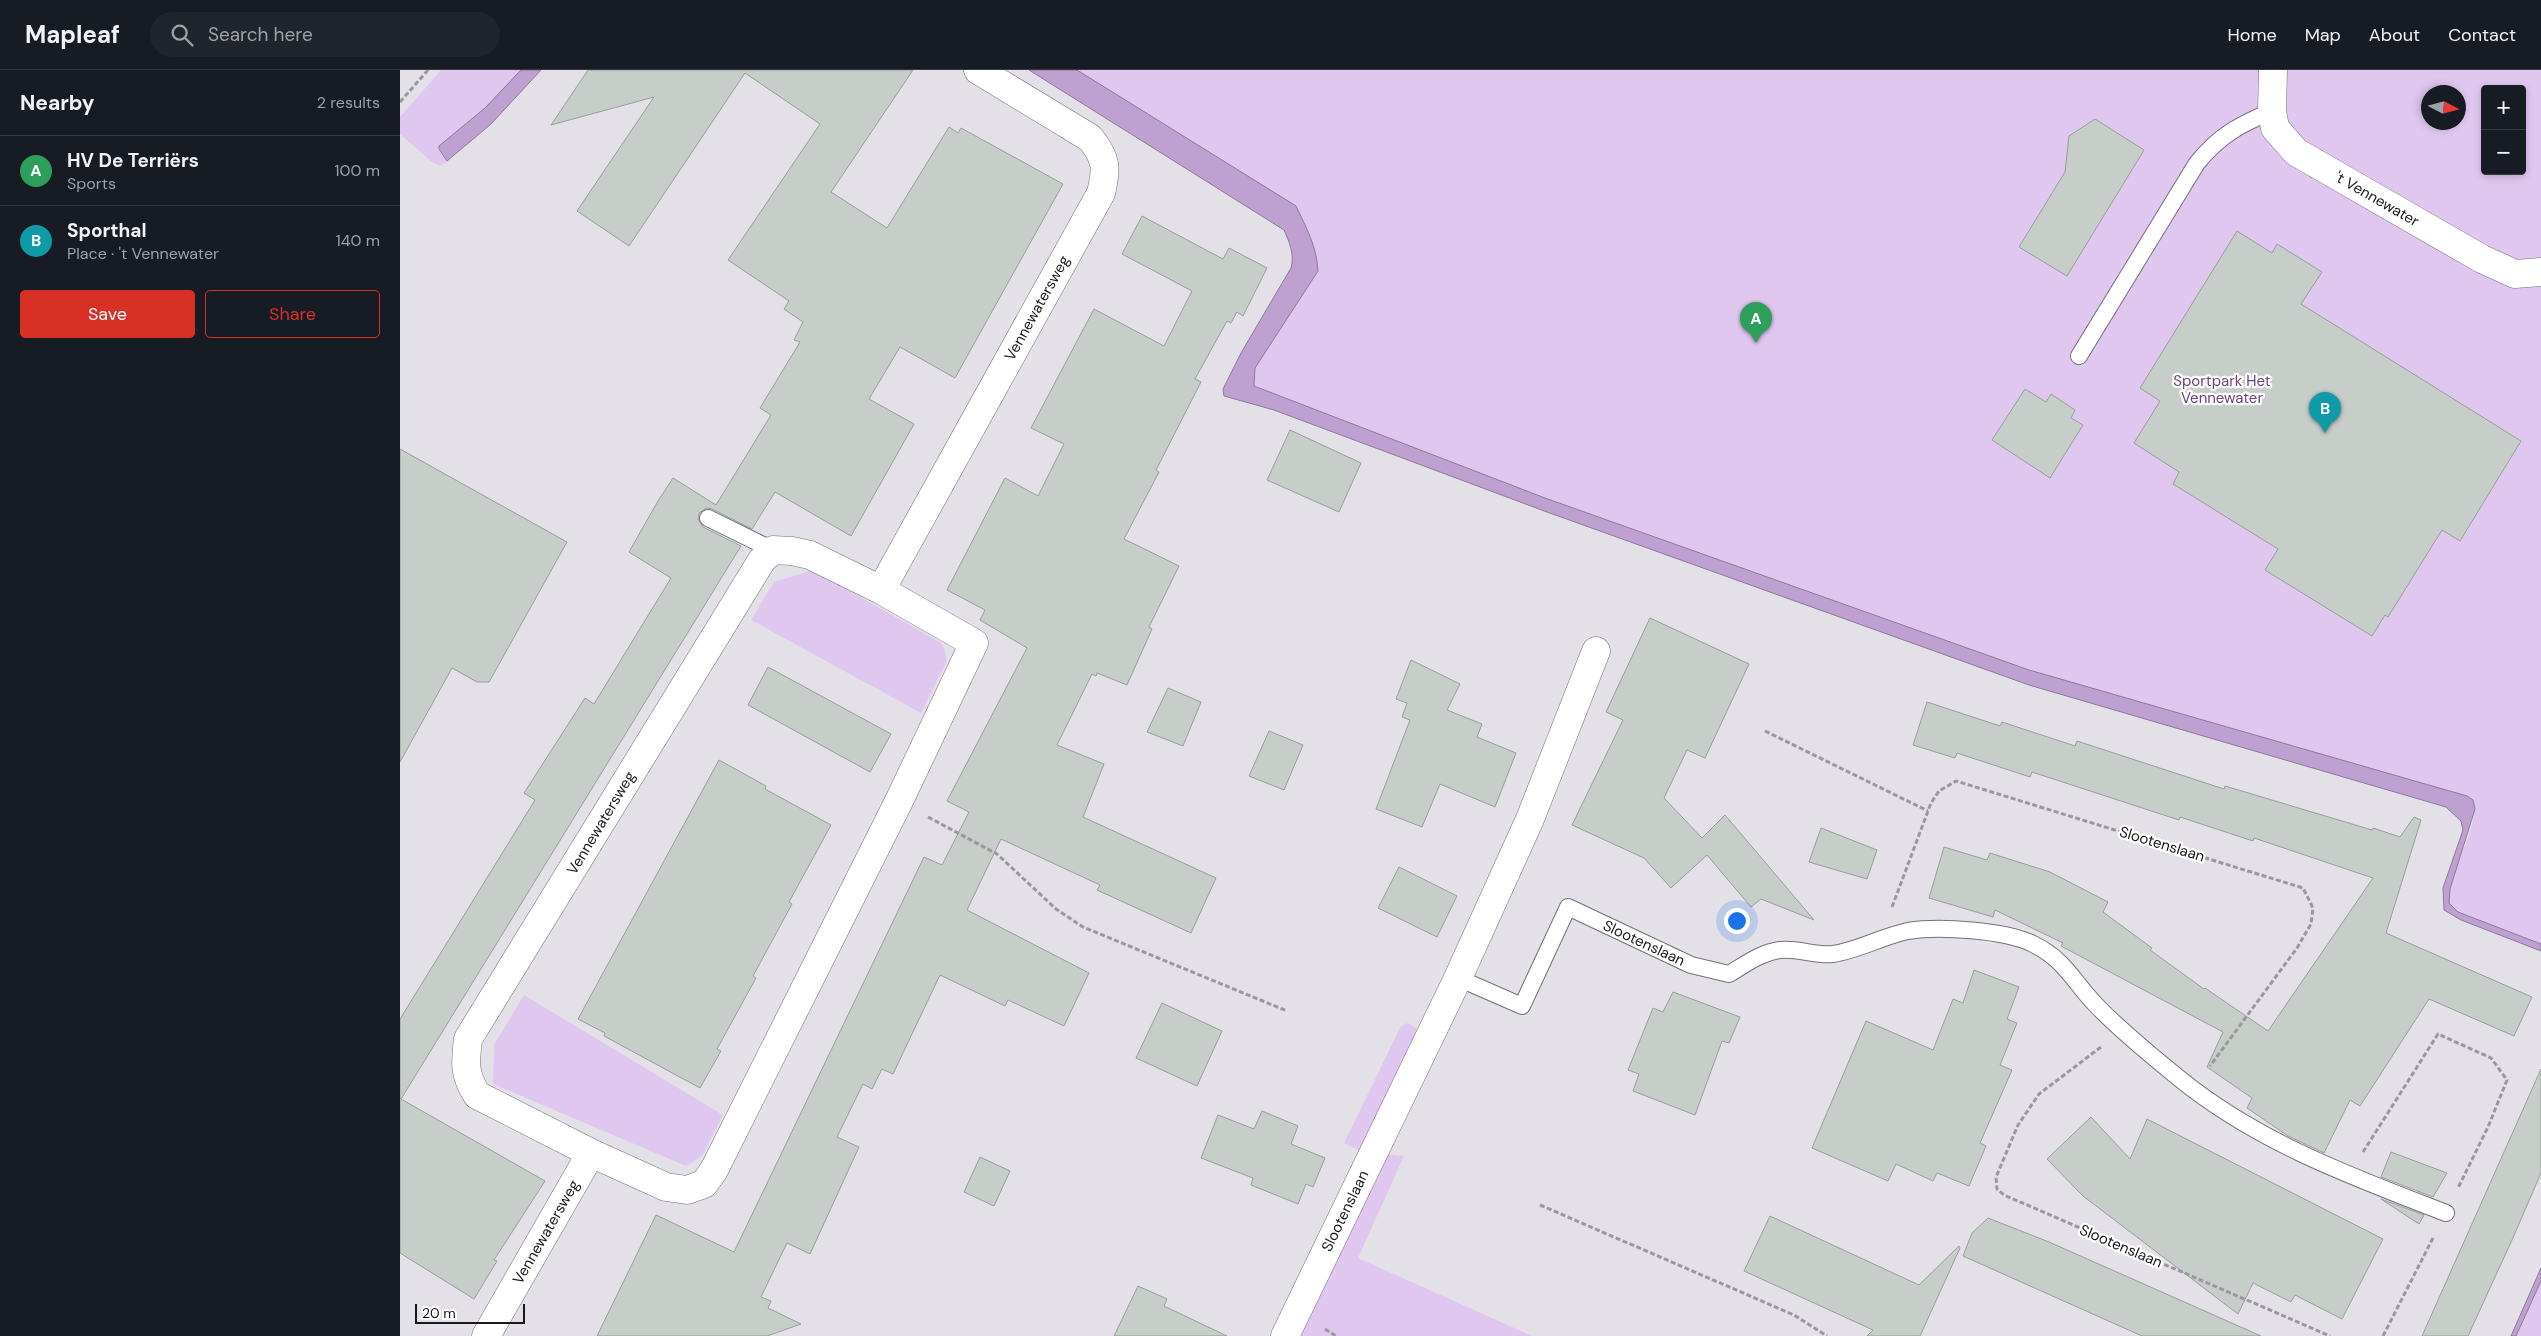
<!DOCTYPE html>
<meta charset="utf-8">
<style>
:root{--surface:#171b24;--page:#20242c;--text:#f1f3f6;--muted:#9ea1a6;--line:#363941;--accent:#d93025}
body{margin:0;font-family:"DM Sans",sans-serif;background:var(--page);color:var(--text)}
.controls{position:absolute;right:15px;top:15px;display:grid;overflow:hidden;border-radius:5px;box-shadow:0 2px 8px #0003}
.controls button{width:45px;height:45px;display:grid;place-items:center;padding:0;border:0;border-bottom:1px solid var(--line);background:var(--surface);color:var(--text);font:25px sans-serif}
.compass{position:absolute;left:2021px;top:15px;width:45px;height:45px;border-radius:50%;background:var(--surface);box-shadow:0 2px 8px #0003;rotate:96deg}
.scale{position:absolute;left:15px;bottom:12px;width:110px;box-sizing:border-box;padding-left:5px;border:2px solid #19181a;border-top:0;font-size:14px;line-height:18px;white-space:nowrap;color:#19181a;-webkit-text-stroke:4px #fff;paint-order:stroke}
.you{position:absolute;left:1336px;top:850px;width:18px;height:18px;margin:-12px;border:4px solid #fff;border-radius:50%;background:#1a73e8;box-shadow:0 0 0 8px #1a73e833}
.badge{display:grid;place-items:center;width:32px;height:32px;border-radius:50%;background:var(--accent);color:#fff;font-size:16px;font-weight:700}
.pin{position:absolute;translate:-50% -41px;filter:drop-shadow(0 1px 2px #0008)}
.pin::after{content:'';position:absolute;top:26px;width:18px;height:15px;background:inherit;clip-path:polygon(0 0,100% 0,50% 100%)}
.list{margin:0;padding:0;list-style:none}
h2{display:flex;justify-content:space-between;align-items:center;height:65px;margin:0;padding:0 20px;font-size:21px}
h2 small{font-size:16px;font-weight:400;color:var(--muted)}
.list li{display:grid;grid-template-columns:32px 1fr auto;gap:15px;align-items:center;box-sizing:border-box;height:70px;padding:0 20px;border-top:1px solid var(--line)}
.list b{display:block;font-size:19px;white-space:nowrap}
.list p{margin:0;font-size:16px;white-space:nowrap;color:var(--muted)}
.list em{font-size:16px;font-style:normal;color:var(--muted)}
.actions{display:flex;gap:10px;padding:15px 20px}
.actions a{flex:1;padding:11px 0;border:1px solid var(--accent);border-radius:5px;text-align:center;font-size:18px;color:var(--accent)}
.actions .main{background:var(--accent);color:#fff}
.icon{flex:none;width:28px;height:28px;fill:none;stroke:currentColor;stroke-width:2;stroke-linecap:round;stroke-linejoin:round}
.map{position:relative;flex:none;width:2141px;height:1266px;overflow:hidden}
header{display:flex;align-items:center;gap:30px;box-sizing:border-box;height:70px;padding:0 25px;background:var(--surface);border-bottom:1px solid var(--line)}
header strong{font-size:24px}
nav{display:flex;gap:28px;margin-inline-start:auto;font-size:18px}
.search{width:350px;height:45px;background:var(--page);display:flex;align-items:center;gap:12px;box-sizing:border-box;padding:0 18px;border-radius:28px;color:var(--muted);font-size:19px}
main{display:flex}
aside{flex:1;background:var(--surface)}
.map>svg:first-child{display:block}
</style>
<header>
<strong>Mapleaf</strong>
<div class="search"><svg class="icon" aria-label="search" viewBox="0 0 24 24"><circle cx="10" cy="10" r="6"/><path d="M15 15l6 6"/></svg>Search here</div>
<nav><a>Home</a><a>Map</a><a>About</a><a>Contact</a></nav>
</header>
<main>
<aside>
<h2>Nearby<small>2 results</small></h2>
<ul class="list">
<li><span class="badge" style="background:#2e9e5b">A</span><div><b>HV De Terriërs</b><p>Sports</p></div><em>100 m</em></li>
<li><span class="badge" style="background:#0f9aa8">B</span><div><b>Sporthal</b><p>Place · 't Vennewater</p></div><em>140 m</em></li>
</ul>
<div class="actions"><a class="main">Save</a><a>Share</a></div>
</aside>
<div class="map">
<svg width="2141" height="1266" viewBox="0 0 2141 1266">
<rect width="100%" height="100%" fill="#e4e0e7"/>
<path fill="#e0c7f0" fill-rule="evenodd" d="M 41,0 L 121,0 L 85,38 L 40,76 L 48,91 L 40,96 L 32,92 L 0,64 L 0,47 Z
M 649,0 L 2141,0 L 2141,874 L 2058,842 L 2049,833 C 2044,806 2081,761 2073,730 L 1629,600 L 1145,428 L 1054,393 L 837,319 L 896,212 L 897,165 ZM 2085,19 L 2122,19 L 2122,101 L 2085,101 ZM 2028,22 L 2058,22 L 2058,52 L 2028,52 Z
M 413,500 L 541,573 L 544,577 L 547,591 L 521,643 L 351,550 L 374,512 Z
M 124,925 L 323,1045 L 302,1086 L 286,1096 L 93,1014 L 94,975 Z
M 1008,953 L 1019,960 L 963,1082 L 944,1073 L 1001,956 Z
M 984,1084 L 1004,1086 L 958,1188 L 1132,1266 L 896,1266 Z
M 2141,1211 L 2141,1266 L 2116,1266 Z"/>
<path fill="#bfa1d1" stroke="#8d789a" d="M 121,0 L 141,0 L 91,54 L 47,91 L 39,79 L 39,76 L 85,38 Z
M 629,0 L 677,0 L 896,136 C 906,157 917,177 918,201 L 855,298 L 854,316 L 1145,428 L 1629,600 L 2067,726 L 2073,730 L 2075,739 L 2050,819 L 2049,833 L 2058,842 L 2141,874 L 2141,881 L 2061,850 L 2044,840 L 2043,818 L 2063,760 L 2061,751 L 2046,737 L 1629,615 L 1147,442 L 874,340 L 824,326 L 823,319 L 841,283 L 891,198 C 895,185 889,171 884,160 Z
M 2141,1198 L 2141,1211 L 2116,1266 L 2111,1266 Z"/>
<path fill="#c7ceca" stroke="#979e9a" d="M 188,0 L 513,0 L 431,122 L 487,158 L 549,57 L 558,63 L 561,58 L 663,114 L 555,308 L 500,277 L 469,329 L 514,354 L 451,466 L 375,422 L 352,459 L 312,439 L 307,438 L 299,443 L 298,449 L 303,457 L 341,476 L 1,1029 L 145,1111 L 94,1190 L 97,1191 L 74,1229 L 0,1183 L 0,949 L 135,730 L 124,723 L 185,628 L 194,634 L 271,508 L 229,482 L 258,431 L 273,408 L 316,435 L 371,345 L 360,338 L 400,272 L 394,270 L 403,252 L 384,239 L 389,231 L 328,190 L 420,54 L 345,3 L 229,176 L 177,141 L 254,27 L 151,55 Z
M 1695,49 L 1744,80 L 1667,206 L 1619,177 L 1665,102 L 1669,66 Z
M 742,146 L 823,189 L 829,178 L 867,198 L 843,246 L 837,242 L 831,253 L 827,251 L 795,309 L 801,312 L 756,400 L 759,402 L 724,469 L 779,496 L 749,557 L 752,559 L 727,615 L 697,603 L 696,606 L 692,604 L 657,675 L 704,694 L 683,747 L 816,808 L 791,863 L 697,820 L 700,815 L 601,769 L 567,840 L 689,903 L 664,956 L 608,930 L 605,936 L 540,905 L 493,1004 L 482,999 L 472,1019 L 463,1014 L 437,1067 L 459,1077 L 410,1184 L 387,1173 L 361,1227 L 371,1231 L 368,1238 L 401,1254 L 367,1266 L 197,1266 L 256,1145 L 334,1182 L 524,787 L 542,795 L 569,742 L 547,731 L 627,578 L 580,550 L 585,540 L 547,520 L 605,408 L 638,426 L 664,374 L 631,358 L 694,239 L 764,276 L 792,221 L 722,184 Z
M 1837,161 L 1872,183 L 1877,174 L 1922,202 L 1901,234 L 2121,371 L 2060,471 L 2042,460 L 1988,547 L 1985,545 L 1972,566 L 1865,500 L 1878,479 L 1773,414 L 1779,402 L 1734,373 L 1760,331 L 1740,318 Z
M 1625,319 L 1646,332 L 1651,324 L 1675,340 L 1671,348 L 1683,355 L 1650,408 L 1592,370 Z
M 890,360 L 961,393 L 939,442 L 867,410 Z
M 0,379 L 167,472 L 89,612 L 77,612 L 52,598 L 0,692 Z
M 1250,548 L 1349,594 L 1305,688 L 1287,680 L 1264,728 L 1302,768 L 1325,745 L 1414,850 L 1361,829 L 1351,837 L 1307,785 L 1271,818 L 1244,788 L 1172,755 L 1223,650 L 1206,642 Z
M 1011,590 L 1060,614 L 1047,640 L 1082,654 L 1077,667 L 1116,683 L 1095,737 L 1040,714 L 1022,757 L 976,739 L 1010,650 L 1002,647 L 1007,633 L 996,629 Z
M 368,597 L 491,664 L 470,702 L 348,635 Z
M 768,618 L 801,632 L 783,676 L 747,662 Z
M 1527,632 L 1600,656 L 1602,652 L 1675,676 L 1677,671 L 1824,719 L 1825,716 L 1972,760 L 1973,758 L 2000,767 L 2014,747 L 2021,750 L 1986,863 L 2132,927 L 2114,966 L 2029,929 L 1960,1036 L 1950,1030 L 1924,1083 L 1888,1066 L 1847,1038 L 1852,1028 L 1807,997 L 1823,962 L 1661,876 L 1663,873 L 1595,840 L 1593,847 L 1529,828 L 1544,777 L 1587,790 L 1590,783 L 1650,802 L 1708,832 L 1703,842 L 1752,878 L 1750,880 L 1804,919 L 1805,918 L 1868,961 L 1973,808 L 1854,768 L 1853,771 L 1780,747 L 1779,750 L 1632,702 L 1630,707 L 1557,683 L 1555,688 L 1513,675 Z
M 869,661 L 903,675 L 884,720 L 849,706 Z
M 319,690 L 366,716 L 365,719 L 431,755 L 389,832 L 392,834 L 353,906 L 356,908 L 317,979 L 321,981 L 300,1018 L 204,966 L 205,963 L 178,949 Z
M 1421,758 L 1477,780 L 1467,809 L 1409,792 Z
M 999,797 L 1057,826 L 1037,867 L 978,838 Z
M 1574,900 L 1619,917 L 1607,949 L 1617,953 L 1600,995 L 1612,1000 L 1580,1073 L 1586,1076 L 1569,1116 L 1537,1103 L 1533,1111 L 1496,1094 L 1488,1111 L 1412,1078 L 1466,951 L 1533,980 L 1553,929 L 1563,933 Z
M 1273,922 L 1340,947 L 1329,973 L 1322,971 L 1295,1045 L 1233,1021 L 1239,1004 L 1228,1000 L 1253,938 L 1263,942 Z
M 762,933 L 822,961 L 797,1016 L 736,988 Z
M 2141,999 L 2141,1103 L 2112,1170 L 2068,1266 L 2022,1266 Z
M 862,1041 L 898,1056 L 891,1074 L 925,1088 L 913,1117 L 906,1114 L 898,1134 L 851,1115 L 853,1108 L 801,1088 L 818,1045 L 854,1059 Z
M 1691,1047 L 1730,1089 L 1747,1049 L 1983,1169 L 1942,1249 L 1895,1225 L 1891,1232 L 1853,1213 L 1838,1244 L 1683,1126 L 1647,1089 Z
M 1991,1082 L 2047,1103 L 2033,1127 L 1981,1107 Z
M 580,1087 L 610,1101 L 594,1136 L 564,1122 Z
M 1981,1129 L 2008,1139 L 2024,1145 L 2019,1154 Z
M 1370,1146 L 1519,1215 L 1559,1176 L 1560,1178 L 1520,1266 L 1467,1266 L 1473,1260 L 1344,1201 Z
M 1588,1148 L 1649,1172 L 1861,1266 L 1742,1266 L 1563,1186 L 1572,1163 Z
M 738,1216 L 767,1229 L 764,1236 L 827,1266 L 714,1266 Z"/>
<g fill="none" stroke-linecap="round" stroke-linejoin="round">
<defs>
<path id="service" d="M 1679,286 L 1797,93 C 1820,65 1839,55 1872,41
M 308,448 L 373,480
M 1058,908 L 1122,936 L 1168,837 L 1291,895 L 1329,904 C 1346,894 1360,883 1380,880 C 1398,878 1416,886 1433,884 C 1459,880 1483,866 1508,861 C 1539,856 1605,860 1633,874 C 1666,890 1674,913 1697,936 C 1723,963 1752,986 1780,1009 C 1859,1073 1953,1107 2046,1143"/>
<path id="minor" d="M 1873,0 L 1872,41 L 1875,58 L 1896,82 L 2082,189 L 2115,204 L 2141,202
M 373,480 L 392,481 L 410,485 L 481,520 L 574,573 L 499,731 L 314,1100 L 304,1114 L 287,1120 L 266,1117 L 191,1083 L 77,1025 C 64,1004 65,994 68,969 L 362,490 Z
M 481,520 L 701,123 C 707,98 707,89 690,68 L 578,0
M 86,1266 L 191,1083
M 885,1266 L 1058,908 L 1130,749 L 1196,581"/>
</defs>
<use href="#service" stroke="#747076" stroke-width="18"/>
<use href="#minor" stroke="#747076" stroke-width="29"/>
<path stroke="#9b989d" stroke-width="3" stroke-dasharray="5 2.5" stroke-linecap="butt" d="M 0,32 L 28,0
M 1365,661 L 1528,741
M 528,747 L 597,784 L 656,839 L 683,857 L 887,941
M 1492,837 L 1531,733 L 1539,721 L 1556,711 L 1903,818 L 1913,838 L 1911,854 L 1897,878 L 1810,996
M 1701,977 L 1639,1024 L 1618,1055 L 1596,1107 L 1597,1119 L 1604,1125 L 1930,1266
M 1963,1082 L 2038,964 L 2091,988 L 2107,1010 L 2088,1057 L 2058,1118
M 1140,1135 L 1394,1245 L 1427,1266
M 925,1259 L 936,1266
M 1983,1266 L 2034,1166"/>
<use href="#service" stroke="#fff" stroke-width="16"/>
<use href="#minor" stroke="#fff" stroke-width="28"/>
</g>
<g text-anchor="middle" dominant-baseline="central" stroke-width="4.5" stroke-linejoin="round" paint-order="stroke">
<g font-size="15" fill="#19181a" stroke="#fff">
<text transform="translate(1977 129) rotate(30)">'t Vennewater</text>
<text transform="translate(637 238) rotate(-61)">Vennewatersweg</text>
<text transform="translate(201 753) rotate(-59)">Vennewatersweg</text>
<text transform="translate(1762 774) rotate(17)">Slootenslaan</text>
<text transform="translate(1244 873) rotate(25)">Slootenslaan</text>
<text transform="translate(945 1141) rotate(-64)">Slootenslaan</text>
<text transform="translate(146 1162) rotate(-60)">Vennewatersweg</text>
<text transform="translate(1721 1176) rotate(23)">Slootenslaan</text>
</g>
<g font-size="15" fill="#6a437f" stroke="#fff">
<text x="1822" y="311">Sportpark Het<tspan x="1822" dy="17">Vennewater</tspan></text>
</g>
</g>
</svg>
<div class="controls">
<button>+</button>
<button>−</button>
</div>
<svg class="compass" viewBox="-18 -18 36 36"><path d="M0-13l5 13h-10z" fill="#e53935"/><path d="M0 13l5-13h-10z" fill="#9ea1a6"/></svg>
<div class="scale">20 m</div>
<div class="you"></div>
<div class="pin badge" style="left:1356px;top:273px;background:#2e9e5b">A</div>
<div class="pin badge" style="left:1925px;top:363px;background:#0f9aa8">B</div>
</div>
</main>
